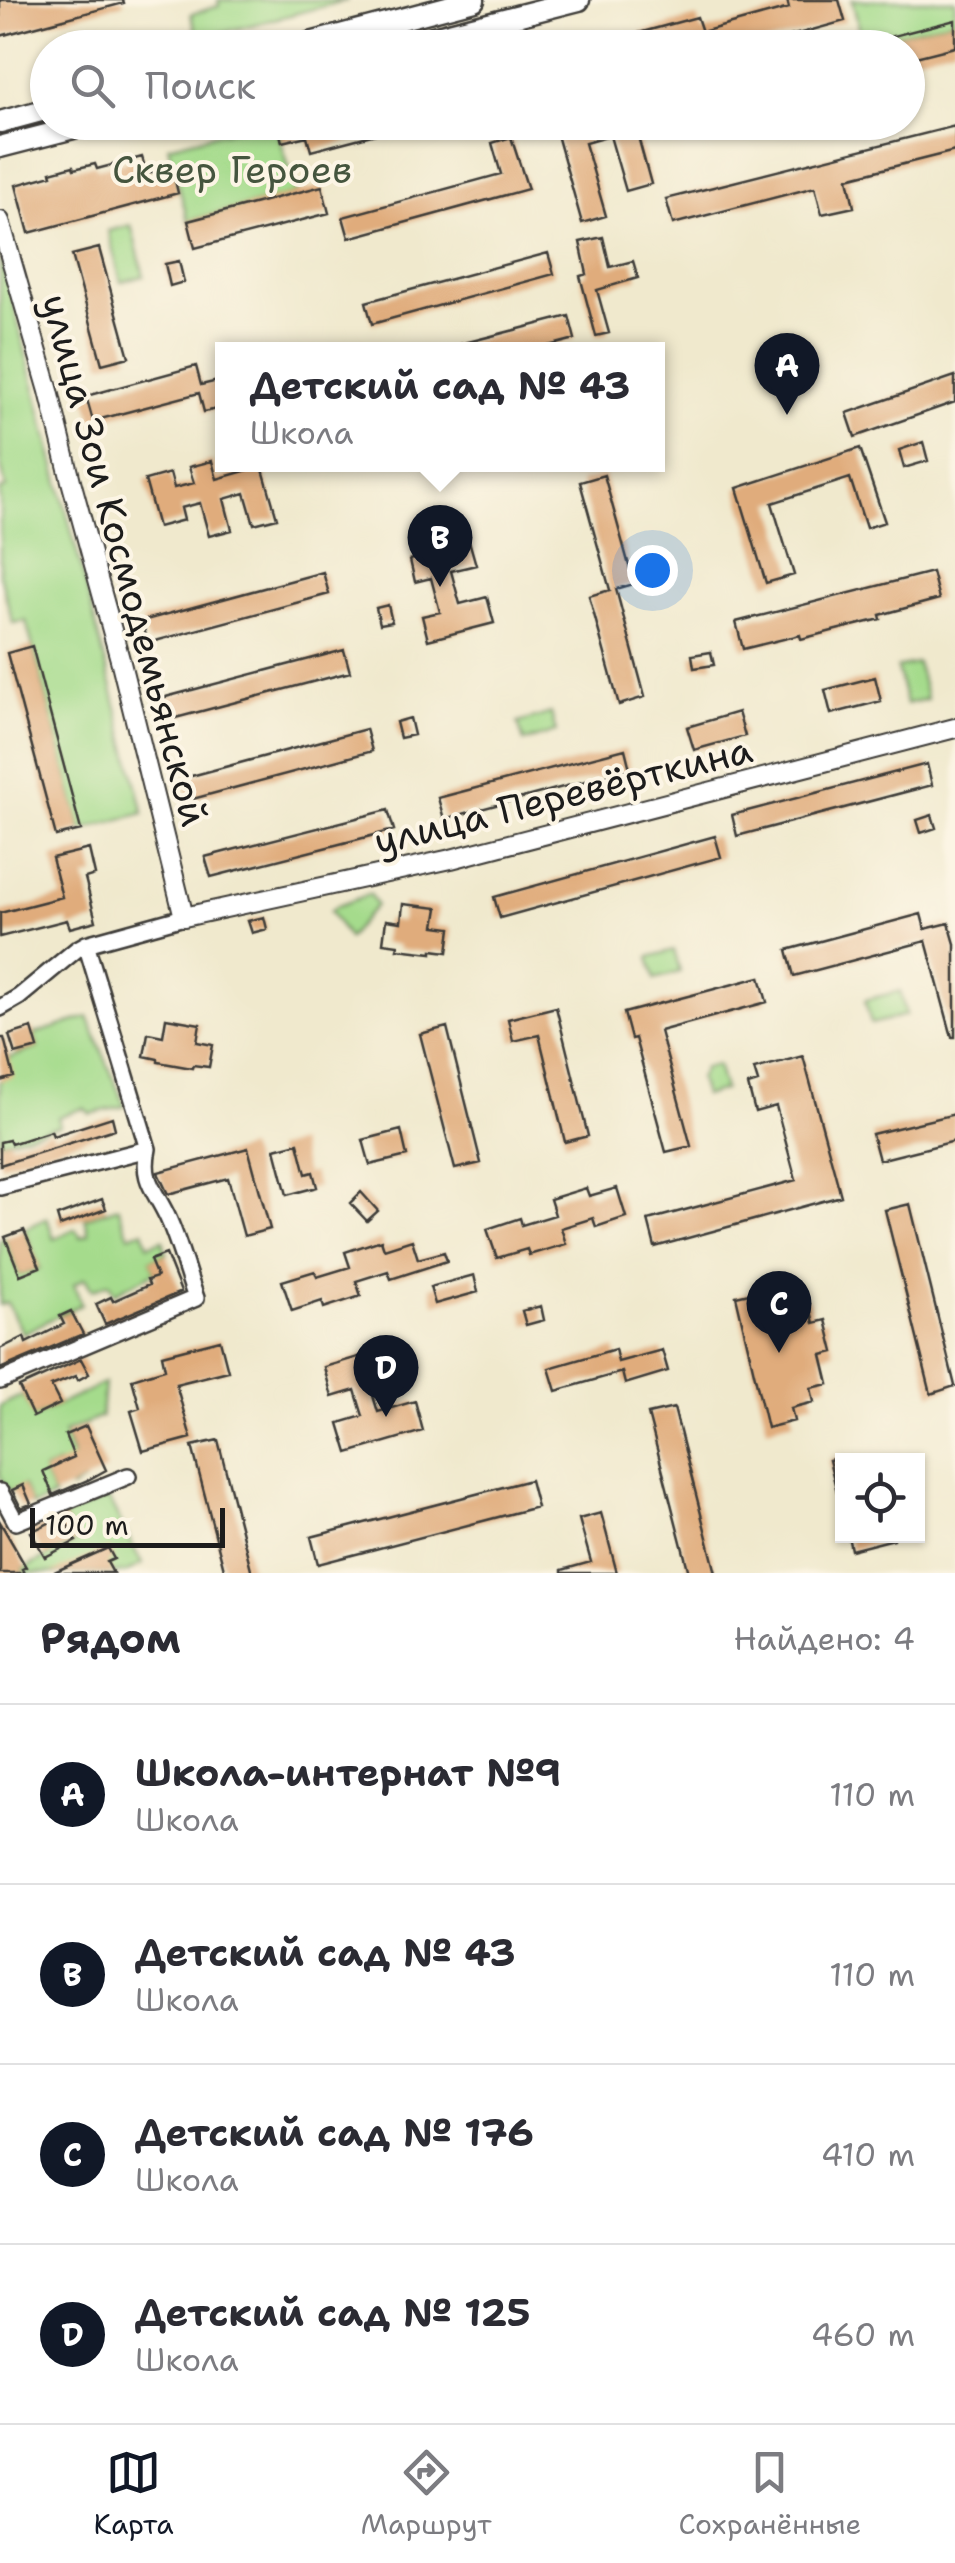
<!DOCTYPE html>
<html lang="ru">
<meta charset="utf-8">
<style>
:root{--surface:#fff;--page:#f7f7f7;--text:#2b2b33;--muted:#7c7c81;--line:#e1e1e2;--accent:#111827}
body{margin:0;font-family:"Shantell Sans",sans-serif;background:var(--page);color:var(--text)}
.controls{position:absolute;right:30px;bottom:30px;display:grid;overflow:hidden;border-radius:0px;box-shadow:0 2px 8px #0004}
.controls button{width:90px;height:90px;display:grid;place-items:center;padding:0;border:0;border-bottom:2px solid var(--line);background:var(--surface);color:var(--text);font:50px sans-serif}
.scale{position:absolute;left:30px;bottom:25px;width:195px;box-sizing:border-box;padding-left:10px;border:5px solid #1c1c1c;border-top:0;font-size:28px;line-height:35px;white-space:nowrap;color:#1c1c1c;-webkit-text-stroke:8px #fcf5e5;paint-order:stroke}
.you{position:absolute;left:652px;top:570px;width:35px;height:35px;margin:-25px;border:8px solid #fff;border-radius:50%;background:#1a73e8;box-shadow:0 0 0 15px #1a73e833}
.badge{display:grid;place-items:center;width:65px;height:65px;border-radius:50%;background:var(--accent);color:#fff;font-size:32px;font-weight:700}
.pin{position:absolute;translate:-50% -82px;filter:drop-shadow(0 2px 5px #0008)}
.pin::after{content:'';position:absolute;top:52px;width:35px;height:30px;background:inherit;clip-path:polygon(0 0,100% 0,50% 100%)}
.popup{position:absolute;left:215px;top:342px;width:450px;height:130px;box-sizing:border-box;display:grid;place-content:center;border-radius:0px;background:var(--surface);filter:drop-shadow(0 2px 8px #0005);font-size:32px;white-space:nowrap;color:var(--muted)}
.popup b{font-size:38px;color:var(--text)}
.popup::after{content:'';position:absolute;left:50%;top:100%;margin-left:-20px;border:20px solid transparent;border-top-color:var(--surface)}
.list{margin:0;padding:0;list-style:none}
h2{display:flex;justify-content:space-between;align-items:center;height:130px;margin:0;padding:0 40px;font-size:42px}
h2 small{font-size:32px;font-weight:400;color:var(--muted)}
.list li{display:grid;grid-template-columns:65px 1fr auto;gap:30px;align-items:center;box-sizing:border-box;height:180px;padding:0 40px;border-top:2px solid var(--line)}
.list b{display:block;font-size:38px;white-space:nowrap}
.list p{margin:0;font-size:32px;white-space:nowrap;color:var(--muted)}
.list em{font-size:32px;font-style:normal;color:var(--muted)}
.icon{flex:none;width:55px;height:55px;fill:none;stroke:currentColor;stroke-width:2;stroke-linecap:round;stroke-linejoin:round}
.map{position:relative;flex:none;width:955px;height:1573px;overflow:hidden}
.search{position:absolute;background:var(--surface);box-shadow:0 2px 8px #0004;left:30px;right:30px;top:30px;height:110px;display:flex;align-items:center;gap:25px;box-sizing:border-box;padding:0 35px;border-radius:55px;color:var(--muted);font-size:38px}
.sheet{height:850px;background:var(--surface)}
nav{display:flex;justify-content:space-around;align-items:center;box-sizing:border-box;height:140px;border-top:2px solid var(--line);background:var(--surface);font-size:28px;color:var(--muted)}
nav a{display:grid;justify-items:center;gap:5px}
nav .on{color:var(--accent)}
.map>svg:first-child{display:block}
</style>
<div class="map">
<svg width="955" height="1573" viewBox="0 0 955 1573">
<rect width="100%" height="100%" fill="#fcf5e5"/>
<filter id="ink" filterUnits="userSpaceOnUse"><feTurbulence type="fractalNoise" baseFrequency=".01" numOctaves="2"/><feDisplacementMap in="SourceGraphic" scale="20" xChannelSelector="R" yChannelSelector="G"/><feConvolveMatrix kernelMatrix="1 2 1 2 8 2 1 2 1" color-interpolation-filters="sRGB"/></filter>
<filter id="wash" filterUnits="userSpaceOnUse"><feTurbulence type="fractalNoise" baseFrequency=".0048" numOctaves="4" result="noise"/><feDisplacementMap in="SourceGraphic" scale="40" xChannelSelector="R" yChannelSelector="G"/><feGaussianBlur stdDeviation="2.25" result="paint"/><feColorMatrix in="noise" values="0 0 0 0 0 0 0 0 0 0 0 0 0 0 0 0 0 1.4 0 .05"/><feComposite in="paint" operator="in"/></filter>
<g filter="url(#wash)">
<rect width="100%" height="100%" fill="#f0e9cd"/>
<path fill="#a5db8c" stroke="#607c54" stroke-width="2.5" d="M 218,0 L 348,0 L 198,39 L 191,14 L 219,6 Z
M 852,0 L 955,0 L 955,20 L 863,43 Z
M 257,123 L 275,123 L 297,193 L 188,221 L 168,146 Z
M 131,225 L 144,276 L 121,282 L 108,231 Z
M 0,253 L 144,813 L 81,830 L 26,621 L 13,623 L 0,575 L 0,490 L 6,488 L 0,461 Z
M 917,663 L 927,699 L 906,704 L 897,668 Z
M 551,713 L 556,732 L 524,742 L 518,723 Z
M 370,894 L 376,905 L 348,938 L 330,911 L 337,906 Z
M 674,950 L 680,972 L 655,979 L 649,957 Z
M 900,991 L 906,1015 L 871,1024 L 865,1000 Z
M 88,1017 L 125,1106 L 90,1114 L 84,1108 L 58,1117 L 60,1125 L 0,1142 L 0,1081 L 9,1058 L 38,1048 L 34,1034 Z
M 717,1065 L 724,1090 L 704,1096 L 699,1079 L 704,1068 Z
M 118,1207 L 129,1236 L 143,1231 L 148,1245 L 163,1240 L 166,1254 L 151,1260 L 155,1272 L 114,1293 L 109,1283 L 92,1290 L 85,1278 L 74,1284 L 81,1304 L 23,1333 L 7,1303 L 0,1305 L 0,1240 L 5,1237 L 20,1275 L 40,1268 L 24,1229 L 47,1218 L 54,1239 L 75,1229 L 81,1237 L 89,1234 L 85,1218 Z
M 104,1383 L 101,1417 L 63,1433 L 83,1482 L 71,1489 L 59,1464 L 43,1471 L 54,1497 L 32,1506 L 23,1486 L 9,1492 L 0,1476 L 0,1406 L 23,1395 L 34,1417 Z
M 108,1498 L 142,1564 L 125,1573 L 16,1573 L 75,1542 L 63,1516 Z"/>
<g id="blocks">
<path fill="#e0ac7b" d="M 0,0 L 123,0 L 124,3 L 0,36 Z
M 787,0 L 839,0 L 845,21 L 747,48 L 643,48 L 639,33 L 697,17 L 702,32 L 789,8 Z
M 955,20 L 955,47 L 908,59 L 908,48 L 862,48 L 862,44 Z
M 277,122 L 406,122 L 406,126 L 311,151 L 307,136 L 282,142 Z
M 560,122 L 634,122 L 651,184 L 626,191 L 610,136 L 585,143 L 606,216 L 582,223 L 554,124 Z
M 955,126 L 955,151 L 848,178 L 854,207 L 822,214 L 815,187 L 673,224 L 666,199 Z
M 511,137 L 528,189 L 349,238 L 343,217 L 501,174 L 492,143 Z
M 142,157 L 147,174 L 172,167 L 178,193 L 29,233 L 16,185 L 52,175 L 51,172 L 73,166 L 74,169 L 95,164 L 97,169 Z
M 322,186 L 329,213 L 195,248 L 188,221 Z
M 603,237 L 610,267 L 633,261 L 638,278 L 597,290 L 609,333 L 596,336 L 580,276 L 587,274 L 580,242 Z
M 99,248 L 129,357 L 102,364 L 72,255 Z
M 548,253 L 554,274 L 372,324 L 366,302 Z
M 179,261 L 184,282 L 170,286 L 165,264 Z
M 569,316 L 575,339 L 533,350 L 454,350 L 453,346 Z
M 196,366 L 201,385 L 222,380 L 222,408 L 204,412 L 199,393 L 93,421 L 86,396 Z
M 955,376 L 955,402 L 855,437 L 847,413 Z
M 923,442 L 928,461 L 904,468 L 899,450 Z
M 860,448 L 885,522 L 866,528 L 850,478 L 772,503 L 794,575 L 766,583 L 737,488 Z
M 212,461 L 217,479 L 262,466 L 277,518 L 254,524 L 245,493 L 224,499 L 232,530 L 209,536 L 200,503 L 181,508 L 184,520 L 158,527 L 145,480 L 170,473 L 174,488 L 194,483 L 189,467 Z
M 604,475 L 634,584 L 616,589 L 645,697 L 619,705 L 589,596 L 610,590 L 580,482 Z
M 470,544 L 476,565 L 451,571 L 460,604 L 487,597 L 494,623 L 428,640 L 422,616 L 440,612 L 431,578 L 415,582 L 410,560 Z
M 323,572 L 329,594 L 148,643 L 142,621 Z
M 932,572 L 939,599 L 880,615 L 881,619 L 840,629 L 801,639 L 800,635 L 743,649 L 736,622 Z
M 388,605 L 392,622 L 380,624 L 376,608 Z
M 32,646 L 81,830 L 56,836 L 7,653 Z
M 344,650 L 350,672 L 168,720 L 162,698 Z
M 711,652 L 714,665 L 694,668 L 692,655 Z
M 875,677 L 881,701 L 831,714 L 825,690 Z
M 738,712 L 745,736 L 694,750 L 687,727 Z
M 410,718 L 414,735 L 400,738 L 396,722 Z
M 366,729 L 372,751 L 189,800 L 184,778 Z
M 625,749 L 630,769 L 444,819 L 438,798 Z
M 927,764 L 932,785 L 737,836 L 732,815 Z
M 388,810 L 394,830 L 211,877 L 205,857 Z
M 932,815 L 936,828 L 921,833 L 917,820 Z
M 715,836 L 721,857 L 500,918 L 494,897 Z
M 89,849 L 95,875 L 85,878 L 96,921 L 70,928 L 67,920 L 0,937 L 0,913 L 62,897 L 52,858 Z
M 403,904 L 438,908 L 435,926 L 451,928 L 448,952 L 432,950 L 432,953 L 397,949 L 398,945 L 383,943 L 386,920 L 401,922 Z
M 921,914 L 925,929 L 949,923 L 955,944 L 955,1037 L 952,1037 L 926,941 L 794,976 L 787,950 Z
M 264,917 L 267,929 L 252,933 L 248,921 Z
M 760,977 L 767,1002 L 660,1031 L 691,1146 L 666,1152 L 635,1038 L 631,1039 L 624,1013 Z
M 556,1007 L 588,1136 L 565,1142 L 539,1035 L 513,1041 L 508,1019 Z
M 166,1018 L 200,1024 L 197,1042 L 213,1045 L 209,1067 L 193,1065 L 192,1068 L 158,1062 L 158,1059 L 144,1056 L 148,1033 L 163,1036 Z
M 447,1027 L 481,1163 L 455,1169 L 420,1034 Z
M 32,1028 L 38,1048 L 15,1054 L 9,1035 Z
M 0,1038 L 4,1038 L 14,1077 L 0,1081 Z
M 803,1056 L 841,1196 L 655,1247 L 648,1220 L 796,1180 L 776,1106 L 755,1112 L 748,1085 L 758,1082 L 754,1069 Z
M 955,1114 L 955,1141 L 879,1160 L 872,1134 Z
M 112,1117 L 115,1129 L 0,1165 L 0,1142 L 9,1140 L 11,1144 L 51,1131 L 53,1136 Z
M 401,1130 L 407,1156 L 370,1165 L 363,1140 Z
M 298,1143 L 306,1174 L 313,1172 L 317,1187 L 287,1195 L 275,1149 Z
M 248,1148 L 270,1229 L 244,1236 L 228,1178 L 168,1194 L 159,1175 L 158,1172 Z
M 586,1188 L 589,1196 L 617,1188 L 626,1217 L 596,1227 L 593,1218 L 561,1228 L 566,1244 L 529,1255 L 527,1249 L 497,1258 L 487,1229 L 520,1218 L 522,1225 L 555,1215 L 550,1199 Z
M 361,1192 L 378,1211 L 367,1221 L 350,1203 Z
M 102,1199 L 106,1209 L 60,1226 L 57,1216 Z
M 910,1204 L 955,1386 L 931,1394 L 885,1210 Z
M 24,1230 L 40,1267 L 20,1275 L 5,1237 Z
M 381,1240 L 384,1249 L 412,1240 L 418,1259 L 444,1252 L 447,1261 L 391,1279 L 388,1271 L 356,1281 L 361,1296 L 324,1308 L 322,1301 L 292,1311 L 282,1281 L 315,1271 L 317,1277 L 350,1267 L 345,1252 Z
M 166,1254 L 181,1292 L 105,1324 L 96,1304 L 111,1297 L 113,1301 L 149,1285 L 147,1280 L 157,1277 L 150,1260 Z
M 474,1275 L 478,1292 L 435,1304 L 430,1287 Z
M 758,1291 L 760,1299 L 783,1293 L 785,1305 L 808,1299 L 814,1323 L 826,1320 L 834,1352 L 822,1355 L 829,1384 L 811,1388 L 814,1402 L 791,1408 L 794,1421 L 767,1428 L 736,1296 Z
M 541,1306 L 544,1320 L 526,1325 L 522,1311 Z
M 71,1311 L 83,1334 L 0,1369 L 0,1349 L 24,1337 L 26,1343 L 64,1324 L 60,1316 Z
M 220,1340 L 228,1371 L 176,1384 L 191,1438 L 143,1451 L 131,1411 L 140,1408 L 132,1379 L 165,1369 L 162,1355 Z
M 399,1345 L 408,1375 L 370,1386 L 378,1412 L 415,1401 L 423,1431 L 348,1453 L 339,1423 L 363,1416 L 355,1390 L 332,1397 L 324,1367 Z
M 615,1349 L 618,1362 L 662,1350 L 668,1371 L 625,1384 L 622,1372 L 556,1391 L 549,1368 Z
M 81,1359 L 89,1374 L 78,1380 L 76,1376 L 51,1386 L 60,1404 L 33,1417 L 19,1387 Z
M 674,1408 L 716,1573 L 689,1573 L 648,1414 Z
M 86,1426 L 106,1470 L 88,1480 L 53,1495 L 43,1471 L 74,1457 L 65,1435 Z
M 218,1440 L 252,1573 L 225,1573 L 192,1446 Z
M 842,1457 L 842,1500 L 839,1500 L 829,1460 Z
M 530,1480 L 537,1507 L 318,1564 L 311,1537 Z
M 23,1485 L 31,1504 L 21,1508 L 12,1490 Z
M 601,1513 L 617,1573 L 562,1573 L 562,1570 L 591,1562 L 579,1519 Z
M 63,1516 L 76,1541 L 45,1557 L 31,1532 Z
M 0,1522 L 26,1567 L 22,1569 L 24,1573 L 0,1573 Z
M 848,1536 L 894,1536 L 894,1539 L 851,1550 Z
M 108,1548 L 114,1559 L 107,1562 L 113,1573 L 52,1573 Z"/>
</g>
</g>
<g filter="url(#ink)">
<use href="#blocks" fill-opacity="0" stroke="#3c3b37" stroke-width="2.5"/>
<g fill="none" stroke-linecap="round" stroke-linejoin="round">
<defs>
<path id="minor" d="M 0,1008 L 19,997 L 77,949 L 86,944 L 184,917
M 0,1187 L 148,1149
M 0,1381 L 196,1298 C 186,1271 179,1241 167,1216 C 155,1190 141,1181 148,1149 L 86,944
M 0,1492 L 16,1522 L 128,1476"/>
<path id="tertiary" d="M 0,221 L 49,391 L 71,481 L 121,663 L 184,917 L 451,859 L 955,728"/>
<path id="secondary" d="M 291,48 L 474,0
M 390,48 L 579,0
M 0,122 L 48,109
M 0,147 L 97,122"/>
</defs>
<use href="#minor" stroke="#3c3b37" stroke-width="20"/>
<use href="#tertiary" stroke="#3c3b37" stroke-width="22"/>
<use href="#secondary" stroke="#3c3b37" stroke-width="25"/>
<use href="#minor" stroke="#fff" stroke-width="15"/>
<use href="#tertiary" stroke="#fff" stroke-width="18"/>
<use href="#secondary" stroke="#fff" stroke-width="20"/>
</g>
</g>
<g text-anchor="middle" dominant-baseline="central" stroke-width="8" stroke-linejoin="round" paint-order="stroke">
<g font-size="38" fill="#45553e" stroke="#fcf5e5">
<text x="232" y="169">Сквер Героев</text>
</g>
<g font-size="38" fill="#1c1c1c" stroke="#fcf5e5">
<text transform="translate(125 560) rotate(75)">улица Зои Космодемьянской</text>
<text transform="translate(563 795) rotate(-14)">улица Перевёрткина</text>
</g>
</g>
</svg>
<div class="controls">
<button><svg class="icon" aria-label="locate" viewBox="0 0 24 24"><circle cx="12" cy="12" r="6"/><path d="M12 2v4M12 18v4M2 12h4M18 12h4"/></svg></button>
</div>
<div class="scale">100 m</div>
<div class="you"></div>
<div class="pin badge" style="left:787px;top:415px">A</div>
<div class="pin badge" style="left:440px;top:587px">B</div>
<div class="popup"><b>Детский сад № 43</b>Школа</div>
<div class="pin badge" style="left:779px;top:1353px">C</div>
<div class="pin badge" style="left:386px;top:1417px">D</div>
<div class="search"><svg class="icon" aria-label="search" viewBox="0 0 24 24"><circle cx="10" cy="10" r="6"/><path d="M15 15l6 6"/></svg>Поиск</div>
</div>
<section class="sheet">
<h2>Рядом<small>Найдено: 4</small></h2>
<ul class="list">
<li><span class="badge">A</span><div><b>Школа-интернат №9</b><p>Школа</p></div><em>110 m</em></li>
<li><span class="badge">B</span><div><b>Детский сад № 43</b><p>Школа</p></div><em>110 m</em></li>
<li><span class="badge">C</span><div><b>Детский сад № 176</b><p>Школа</p></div><em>410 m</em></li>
<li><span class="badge">D</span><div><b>Детский сад № 125</b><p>Школа</p></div><em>460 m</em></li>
</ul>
</section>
<nav>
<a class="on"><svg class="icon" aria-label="map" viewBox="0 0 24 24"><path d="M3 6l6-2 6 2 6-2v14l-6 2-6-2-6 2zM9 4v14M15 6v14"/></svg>Карта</a>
<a><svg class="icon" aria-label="directions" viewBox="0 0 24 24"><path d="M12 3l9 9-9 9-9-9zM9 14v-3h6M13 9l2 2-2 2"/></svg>Маршрут</a>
<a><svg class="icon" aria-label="saved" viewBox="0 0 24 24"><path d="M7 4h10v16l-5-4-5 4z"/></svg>Сохранённые</a>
</nav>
